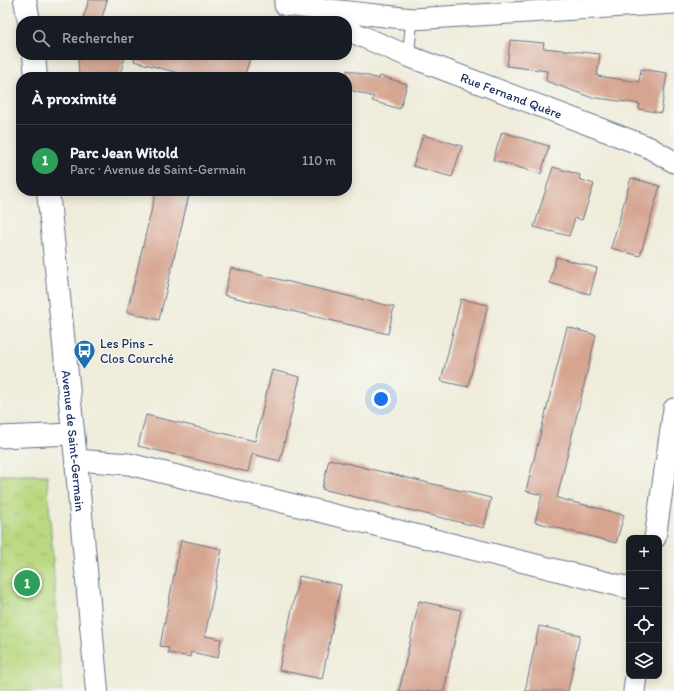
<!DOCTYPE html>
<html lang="fr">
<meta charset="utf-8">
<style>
:root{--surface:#171b24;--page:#20242c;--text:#f1f3f6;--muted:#9ea1a6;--line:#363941;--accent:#0f766e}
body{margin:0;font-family:Itim,sans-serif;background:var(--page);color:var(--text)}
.controls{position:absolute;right:12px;bottom:12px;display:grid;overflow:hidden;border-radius:8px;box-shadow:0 2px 10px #0003}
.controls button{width:36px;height:36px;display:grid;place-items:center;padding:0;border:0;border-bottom:1px solid var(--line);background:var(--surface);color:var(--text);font:20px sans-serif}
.you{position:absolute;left:381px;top:399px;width:14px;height:14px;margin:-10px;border:3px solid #fff;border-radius:50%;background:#1a73e8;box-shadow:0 0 0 6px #1a73e833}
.badge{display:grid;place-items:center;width:26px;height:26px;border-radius:50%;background:var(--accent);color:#fff;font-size:13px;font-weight:700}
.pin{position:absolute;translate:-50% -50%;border:2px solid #fff;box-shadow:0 1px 4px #0006}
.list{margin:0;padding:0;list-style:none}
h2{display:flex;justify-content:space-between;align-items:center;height:52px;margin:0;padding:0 16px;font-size:17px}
h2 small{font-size:13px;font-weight:400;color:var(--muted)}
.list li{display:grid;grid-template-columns:26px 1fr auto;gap:12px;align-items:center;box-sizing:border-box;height:72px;padding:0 16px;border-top:1px solid var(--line)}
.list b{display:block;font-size:15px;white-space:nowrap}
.list p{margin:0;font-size:13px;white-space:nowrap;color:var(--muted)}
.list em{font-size:13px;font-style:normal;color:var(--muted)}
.icon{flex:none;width:22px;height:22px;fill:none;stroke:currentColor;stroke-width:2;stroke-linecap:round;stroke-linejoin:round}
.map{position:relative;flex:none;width:674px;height:691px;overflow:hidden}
.search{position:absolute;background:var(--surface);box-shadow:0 2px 10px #0003;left:16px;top:16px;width:336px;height:44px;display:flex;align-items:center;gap:10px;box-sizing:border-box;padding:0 14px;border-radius:16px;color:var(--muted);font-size:15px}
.panel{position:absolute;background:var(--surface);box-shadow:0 2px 10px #0003;left:16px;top:72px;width:336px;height:124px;border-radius:16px}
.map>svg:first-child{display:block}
</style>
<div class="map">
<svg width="674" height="691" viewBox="0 0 674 691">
<defs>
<pattern id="park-tufts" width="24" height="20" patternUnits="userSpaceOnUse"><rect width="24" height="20" fill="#b9d880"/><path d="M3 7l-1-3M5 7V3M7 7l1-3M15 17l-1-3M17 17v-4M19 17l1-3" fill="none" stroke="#9eba71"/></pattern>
</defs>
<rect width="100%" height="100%" fill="#f6f6f2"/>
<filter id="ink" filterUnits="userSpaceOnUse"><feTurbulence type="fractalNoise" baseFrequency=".025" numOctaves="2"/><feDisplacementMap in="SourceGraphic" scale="8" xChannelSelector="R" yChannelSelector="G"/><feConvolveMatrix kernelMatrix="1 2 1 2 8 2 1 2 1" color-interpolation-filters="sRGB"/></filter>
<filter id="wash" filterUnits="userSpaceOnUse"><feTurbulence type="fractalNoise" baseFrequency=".012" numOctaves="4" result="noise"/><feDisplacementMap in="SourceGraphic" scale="16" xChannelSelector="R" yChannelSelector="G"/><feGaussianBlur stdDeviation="0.9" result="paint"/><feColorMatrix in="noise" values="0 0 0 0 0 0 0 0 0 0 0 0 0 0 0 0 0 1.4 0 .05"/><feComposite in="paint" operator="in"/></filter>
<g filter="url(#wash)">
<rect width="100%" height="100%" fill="#efecd9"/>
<path fill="url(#park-tufts)" stroke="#6a846f" d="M 0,475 L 47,475 L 62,691 L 0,691 Z"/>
<g id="blocks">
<path fill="#d6a591" d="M 89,0 L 107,0 L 101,21 L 82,21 Z
M 510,40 L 544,43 L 543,48 L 600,54 L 597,76 L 639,82 L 641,69 L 667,73 L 661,113 L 639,109 L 640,104 L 590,97 L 546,81 L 547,71 L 507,66 Z
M 78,55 L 118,55 L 125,58 L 119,77 L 79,77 Z
M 135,55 L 251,55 L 244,77 L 193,77 L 134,61 Z
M 347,70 L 379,79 L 380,76 L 407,84 L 400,109 L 372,101 L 374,97 L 347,89 Z
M 502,132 L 549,146 L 541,174 L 493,160 Z
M 423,135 L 462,146 L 452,177 L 413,166 Z
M 553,167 L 580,175 L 579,179 L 594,184 L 582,220 L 575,218 L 569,236 L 534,227 Z
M 631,178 L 660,186 L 640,256 L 611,248 Z
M 156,191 L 190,191 L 159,320 L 127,312 Z
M 556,257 L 597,268 L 590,294 L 550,283 Z
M 231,268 L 394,307 L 388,334 L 224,295 Z
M 461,299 L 488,305 L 468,387 L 441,381 Z
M 567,327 L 596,335 L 557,498 L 624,515 L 616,543 L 535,522 L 542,495 L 526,491 Z
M 272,370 L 300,377 L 280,461 L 252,454 L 248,472 L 138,446 L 146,415 L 255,441 Z
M 329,459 L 491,498 L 484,528 L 322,489 Z
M 181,540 L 222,549 L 205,636 L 221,639 L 218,658 L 191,652 L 190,657 L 168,653 L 169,648 L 160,646 Z
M 299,576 L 341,585 L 322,679 L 279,670 Z
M 419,601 L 461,610 L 444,691 L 399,691 Z
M 539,626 L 580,635 L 568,691 L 525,691 Z"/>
</g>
</g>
<g filter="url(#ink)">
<use href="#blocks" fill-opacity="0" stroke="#657189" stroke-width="1"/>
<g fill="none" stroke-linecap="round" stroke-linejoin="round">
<defs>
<path id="service" d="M 408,56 L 412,19"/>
<g id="minor">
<path d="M 285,5 L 412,19 L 674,3"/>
<path id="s1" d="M 347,30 L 408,56 L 648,147 L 674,162"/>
<path d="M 0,437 L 73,434"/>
<path d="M 76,460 L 129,464 L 629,588"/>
<path d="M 655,538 L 674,409"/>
<path d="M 634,691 L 636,676"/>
</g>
<g id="secondary">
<path d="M 25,0 L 29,21"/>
<path d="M 34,55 L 36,77"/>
<path id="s2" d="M 48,191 L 76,460 L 97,691"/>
</g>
</defs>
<use href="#service" stroke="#657189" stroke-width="13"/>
<use href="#minor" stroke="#657189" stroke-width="23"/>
<use href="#secondary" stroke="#657189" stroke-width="24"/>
<use href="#service" stroke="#fff" stroke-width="11"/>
<use href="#minor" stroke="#fff" stroke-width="21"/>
<use href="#secondary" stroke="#fff" stroke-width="22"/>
</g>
</g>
<defs>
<symbol id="bus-pin" viewBox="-11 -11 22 30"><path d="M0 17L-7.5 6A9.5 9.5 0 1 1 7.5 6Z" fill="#1f6fb2" stroke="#f6f6f2"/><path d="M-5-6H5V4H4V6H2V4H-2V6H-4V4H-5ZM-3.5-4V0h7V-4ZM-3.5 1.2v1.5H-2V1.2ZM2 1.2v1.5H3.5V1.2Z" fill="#fff"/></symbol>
</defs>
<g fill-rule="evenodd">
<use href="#bus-pin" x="72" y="338" width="25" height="34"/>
</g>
<g text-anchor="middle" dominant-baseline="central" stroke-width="3" stroke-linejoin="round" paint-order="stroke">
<g font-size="13" fill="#1b2f5e" stroke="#f6f6f2">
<text stroke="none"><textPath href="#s1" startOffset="177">Rue Fernand Quère</textPath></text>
<text stroke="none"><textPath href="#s2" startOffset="251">Avenue de Saint-Germain</textPath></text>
</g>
<g font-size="13" fill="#1b2f5e" stroke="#f6f6f2" text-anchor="start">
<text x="100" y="343">Les Pins -<tspan x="100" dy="15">Clos Courché</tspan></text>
</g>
</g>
</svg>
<div class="controls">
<button>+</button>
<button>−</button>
<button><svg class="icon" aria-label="locate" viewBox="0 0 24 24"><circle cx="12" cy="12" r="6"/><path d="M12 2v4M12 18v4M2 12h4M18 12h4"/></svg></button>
<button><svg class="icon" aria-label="layers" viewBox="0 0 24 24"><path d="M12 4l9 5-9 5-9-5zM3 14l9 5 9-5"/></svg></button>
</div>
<div class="you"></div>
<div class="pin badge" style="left:27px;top:583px;background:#2e9e5b">1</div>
<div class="search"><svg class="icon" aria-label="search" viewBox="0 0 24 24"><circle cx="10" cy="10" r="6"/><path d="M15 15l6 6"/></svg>Rechercher</div>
<section class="panel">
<h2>À proximité<small></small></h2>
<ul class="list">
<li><span class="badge" style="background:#2e9e5b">1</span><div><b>Parc Jean Witold</b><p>Parc · Avenue de Saint-Germain</p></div><em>110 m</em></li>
</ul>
</section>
</div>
